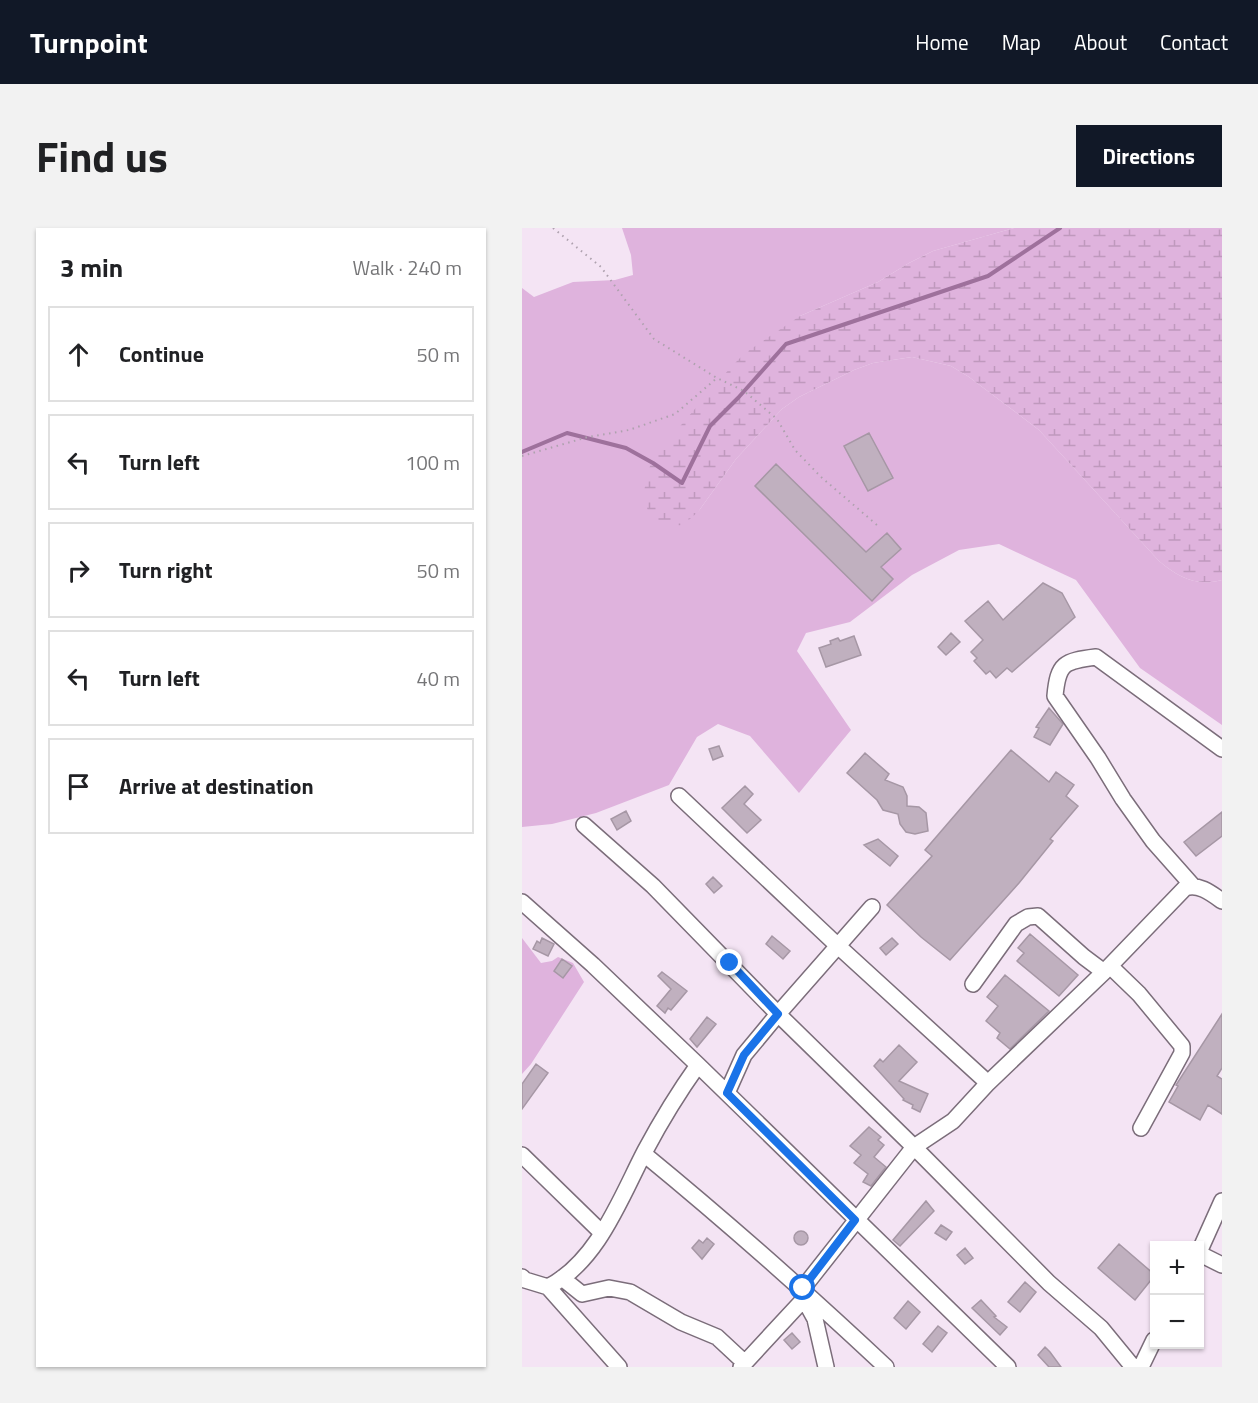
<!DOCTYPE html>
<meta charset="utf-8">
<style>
:root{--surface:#fff;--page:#f2f2f2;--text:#202124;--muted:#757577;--line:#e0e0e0;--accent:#111827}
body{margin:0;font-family:"Titillium Web",sans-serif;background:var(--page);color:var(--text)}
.controls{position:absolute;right:18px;bottom:18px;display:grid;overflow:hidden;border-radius:0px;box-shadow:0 2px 4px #0004}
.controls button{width:54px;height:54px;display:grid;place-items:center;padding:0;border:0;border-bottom:2px solid var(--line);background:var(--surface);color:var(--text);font:30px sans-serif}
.stop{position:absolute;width:18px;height:18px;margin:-14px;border:4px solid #1a73e8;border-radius:50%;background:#fff}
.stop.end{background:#1a73e8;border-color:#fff;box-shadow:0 2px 6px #0008}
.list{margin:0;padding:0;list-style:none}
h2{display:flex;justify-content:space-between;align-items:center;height:78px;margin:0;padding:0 24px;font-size:26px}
h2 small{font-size:20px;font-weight:400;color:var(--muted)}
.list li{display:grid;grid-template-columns:39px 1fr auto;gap:18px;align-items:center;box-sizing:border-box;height:96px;margin:0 12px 12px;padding:0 12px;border:2px solid var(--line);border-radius:0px}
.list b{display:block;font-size:22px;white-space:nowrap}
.list em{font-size:20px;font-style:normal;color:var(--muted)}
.icon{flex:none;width:33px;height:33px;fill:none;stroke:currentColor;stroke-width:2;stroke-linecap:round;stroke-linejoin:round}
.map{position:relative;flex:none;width:700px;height:1139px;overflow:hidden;border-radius:0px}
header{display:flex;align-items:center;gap:36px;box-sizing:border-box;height:84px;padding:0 30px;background:var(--accent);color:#fff}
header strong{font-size:28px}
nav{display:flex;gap:33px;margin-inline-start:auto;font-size:21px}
.intro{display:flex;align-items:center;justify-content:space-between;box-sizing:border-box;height:144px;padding:0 36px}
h1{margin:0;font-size:42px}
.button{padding:15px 27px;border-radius:0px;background:var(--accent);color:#fff;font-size:21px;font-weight:700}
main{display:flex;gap:36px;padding:0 36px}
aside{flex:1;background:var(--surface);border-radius:0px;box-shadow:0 2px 4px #0004}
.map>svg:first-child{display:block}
</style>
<header>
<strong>Turnpoint</strong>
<nav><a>Home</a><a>Map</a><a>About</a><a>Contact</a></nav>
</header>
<div class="intro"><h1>Find us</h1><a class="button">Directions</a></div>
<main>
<aside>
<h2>3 min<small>Walk · 240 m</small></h2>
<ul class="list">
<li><svg class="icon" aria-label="ahead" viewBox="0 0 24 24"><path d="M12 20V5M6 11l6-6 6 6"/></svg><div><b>Continue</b></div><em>50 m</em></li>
<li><svg class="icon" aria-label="left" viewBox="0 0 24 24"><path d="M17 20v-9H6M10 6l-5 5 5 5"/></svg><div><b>Turn left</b></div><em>100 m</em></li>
<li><svg class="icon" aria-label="right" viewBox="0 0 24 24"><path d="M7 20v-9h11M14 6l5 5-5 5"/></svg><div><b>Turn right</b></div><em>50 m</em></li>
<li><svg class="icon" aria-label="left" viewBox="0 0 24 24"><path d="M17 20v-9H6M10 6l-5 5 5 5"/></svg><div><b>Turn left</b></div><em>40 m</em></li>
<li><svg class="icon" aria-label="arrive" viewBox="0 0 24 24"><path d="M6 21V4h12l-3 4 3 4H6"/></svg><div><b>Arrive at destination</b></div></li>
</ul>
</aside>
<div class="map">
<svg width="700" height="1139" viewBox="0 0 700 1139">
<defs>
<pattern id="wetland-marsh" width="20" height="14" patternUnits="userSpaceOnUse" patternTransform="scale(1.5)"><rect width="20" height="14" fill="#dfb3dd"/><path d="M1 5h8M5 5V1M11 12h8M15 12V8" fill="none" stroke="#bf99bd"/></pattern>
</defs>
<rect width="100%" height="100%" fill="#f4e4f4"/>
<path fill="#dfb3dd" d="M 100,0 L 492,0 L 411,23 L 387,35 L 356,54 L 278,88 L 176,284 L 214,231 L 260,181 L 277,169 L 332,142 L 351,135 L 390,129 L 429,138 L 447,149 L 517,202 L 637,333 C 656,349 674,359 700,352 L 700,497 L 618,440 L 554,352 L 477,316 L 437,322 L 390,347 L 328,394 L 284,405 L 275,423 L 329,502 L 277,565 L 228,508 L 196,496 L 175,509 L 147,557 L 74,585 L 30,596 L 0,599 L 0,60 L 12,69 L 51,54 L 93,52 L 111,47 L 109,27 Z
M 0,710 L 19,735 L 30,733 L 36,729 L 51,735 L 62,754 L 9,836 L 0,846 Z"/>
<path fill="url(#wetland-marsh)" d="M 492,0 L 700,0 L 700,352 C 674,359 656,349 637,333 L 517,202 L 447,149 L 429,138 L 390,129 L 351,135 L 332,142 L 277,169 L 260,181 L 214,231 L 176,284 L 161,297 L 142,298 L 126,284 L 122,265 L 125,244 L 135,225 L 209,139 L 223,125 L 278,88 L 356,54 L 387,35 L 411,23 Z"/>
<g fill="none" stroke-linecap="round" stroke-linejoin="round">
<path stroke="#9e719c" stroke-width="4" d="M 0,224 L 45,205 L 104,220 L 131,235 L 160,255 L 188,198 L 216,170 L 264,116 L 466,48 L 538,0"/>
</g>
<path fill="#c0b0bf" stroke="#a697a5" stroke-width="1.5" d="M 347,205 L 371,250 L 346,263 L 322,218 Z
M 254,236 L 344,324 L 365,305 L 379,321 L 359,339 L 371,351 L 350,373 L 233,258 Z
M 521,355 L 540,365 L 553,389 L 490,444 L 485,440 L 474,450 L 468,443 L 464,446 L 452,433 L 455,430 L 449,424 L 461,412 L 443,393 L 466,373 L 481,392 Z
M 429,405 L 438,414 L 424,427 L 416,419 Z
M 332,408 L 339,427 L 304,439 L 297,420 L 309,416 L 308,413 L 316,410 L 318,413 Z
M 527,480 L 541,496 L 528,517 L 512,509 L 517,500 L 514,499 Z
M 197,518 L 201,528 L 191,532 L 187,521 Z
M 489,522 L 527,554 L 534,544 L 552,557 L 544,568 L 556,578 L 528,611 L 531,613 L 497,655 L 428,732 L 399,709 L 365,677 L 410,628 L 403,622 Z
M 343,525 L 367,546 L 363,552 L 381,559 L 385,568 L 385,578 L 397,579 L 404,585 L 406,603 L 393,606 L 384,604 L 378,596 L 376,586 L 361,582 L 355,572 L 325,545 Z
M 223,558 L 231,566 L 222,576 L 239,592 L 225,605 L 200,580 Z
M 104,583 L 109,593 L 95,602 L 89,591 Z
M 700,584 L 700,608 L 674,628 L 662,614 Z
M 356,611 L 376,628 L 368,638 L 342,617 Z
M 191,649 L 200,658 L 192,665 L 184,656 Z
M 508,706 L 556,747 L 537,768 L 495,733 L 502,725 L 496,720 Z
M 250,708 L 268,723 L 261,731 L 244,716 Z
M 20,710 L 32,716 L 26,728 L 11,721 L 15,713 L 18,715 Z
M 370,710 L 376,716 L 364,727 L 358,720 Z
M 40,731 L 50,738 L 41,750 L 32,743 Z
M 140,744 L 165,763 L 149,782 L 146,780 L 143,785 L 135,778 L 149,761 L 136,748 Z
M 483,747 L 527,783 L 488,821 L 475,810 L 478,805 L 464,793 L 476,778 L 465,769 Z
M 700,786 L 700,840 L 695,848 L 700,851 L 700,886 L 686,877 L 678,892 L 647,874 L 656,858 L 654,857 Z
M 185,789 L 194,796 L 175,819 L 168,811 Z
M 377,817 L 395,834 L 377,853 L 406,866 L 398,884 L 390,880 L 391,877 L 381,872 L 382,871 L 352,838 L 358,831 L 361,834 Z
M 14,836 L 26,845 L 0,881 L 0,856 Z
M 347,899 L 359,909 L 356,912 L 362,917 L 352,929 L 364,939 L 349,958 L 341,954 L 346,946 L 332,935 L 339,927 L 328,918 Z
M 404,973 L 412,983 L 378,1018 L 371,1012 Z
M 419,997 L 430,1004 L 424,1012 L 413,1005 Z
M272 1010a7 7 0 1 1 14 0a7 7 0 1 1-14 0Z
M 185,1010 L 192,1016 L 180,1031 L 170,1020 L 177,1012 L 181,1015 Z
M 597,1016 L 633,1047 L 613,1072 L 576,1040 Z
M 443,1020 L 451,1030 L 443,1036 L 435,1027 Z
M 503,1054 L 514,1064 L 498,1084 L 486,1074 Z
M 459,1072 L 474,1088 L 472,1089 L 485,1099 L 478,1107 L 450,1080 Z
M 386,1073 L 398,1084 L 384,1101 L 372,1090 Z
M 416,1098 L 425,1105 L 410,1124 L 401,1116 Z
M 270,1105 L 278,1114 L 270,1121 L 262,1112 Z
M 523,1119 L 528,1124 L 539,1139 L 527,1139 L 516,1127 Z"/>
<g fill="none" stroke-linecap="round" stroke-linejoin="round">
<defs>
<path id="minor" d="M 157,568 L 316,718 L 466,855
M 62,597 L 131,658 L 256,786 L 392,919 L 527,1055 L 579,1100 L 611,1139
M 670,657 L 631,613 L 601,571 L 576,530 L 533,468 C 536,435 542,433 574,429 L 700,521
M 0,674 L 71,737 L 176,837 L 486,1139
M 588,738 L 617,766 L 660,818 L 660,825 L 619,900
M 451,756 L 494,696 L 506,689 L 516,688 L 562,729 L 582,744 L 663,660 C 676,655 689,665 700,673
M 205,865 L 222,827 L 256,786 L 350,679
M 122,926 C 205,994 285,1065 364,1139
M 0,927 L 80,1005
M 678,1022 L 700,973
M 678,1026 L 700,1037
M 0,1049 L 3,1052 L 26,1059 C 76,1033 98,971 123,923 C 139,893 156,865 176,837
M 40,1050 L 60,1066 L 87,1060 L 108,1064 L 159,1094 L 195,1109 L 223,1135
M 26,1059 L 97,1139
M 281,1060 L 392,919 L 431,893 L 466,855 L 582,744
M 219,1139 L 282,1071 L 293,1091 L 304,1139
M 619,1139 L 632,1112"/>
</defs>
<use href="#minor" stroke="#7b6d7a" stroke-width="18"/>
<path stroke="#aea1ae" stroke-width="2" stroke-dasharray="1.5 4.5" stroke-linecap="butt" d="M 31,0 L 79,39 L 132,111 L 195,150 L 222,163 L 255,191 L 273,222 L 299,249 L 355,297
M 0,228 L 66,209 L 107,202 L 153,186 L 195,150"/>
<use href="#minor" stroke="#fff" stroke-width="15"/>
</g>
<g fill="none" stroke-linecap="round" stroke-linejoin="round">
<path stroke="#1a73e8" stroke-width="8" d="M 208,735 L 256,786 L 222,827 L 205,865 L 333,992 L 281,1060"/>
</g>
</svg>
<div class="controls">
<button>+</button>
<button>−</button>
</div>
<div class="stop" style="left:281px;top:1060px"></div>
<div class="stop end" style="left:208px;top:735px"></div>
</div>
</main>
